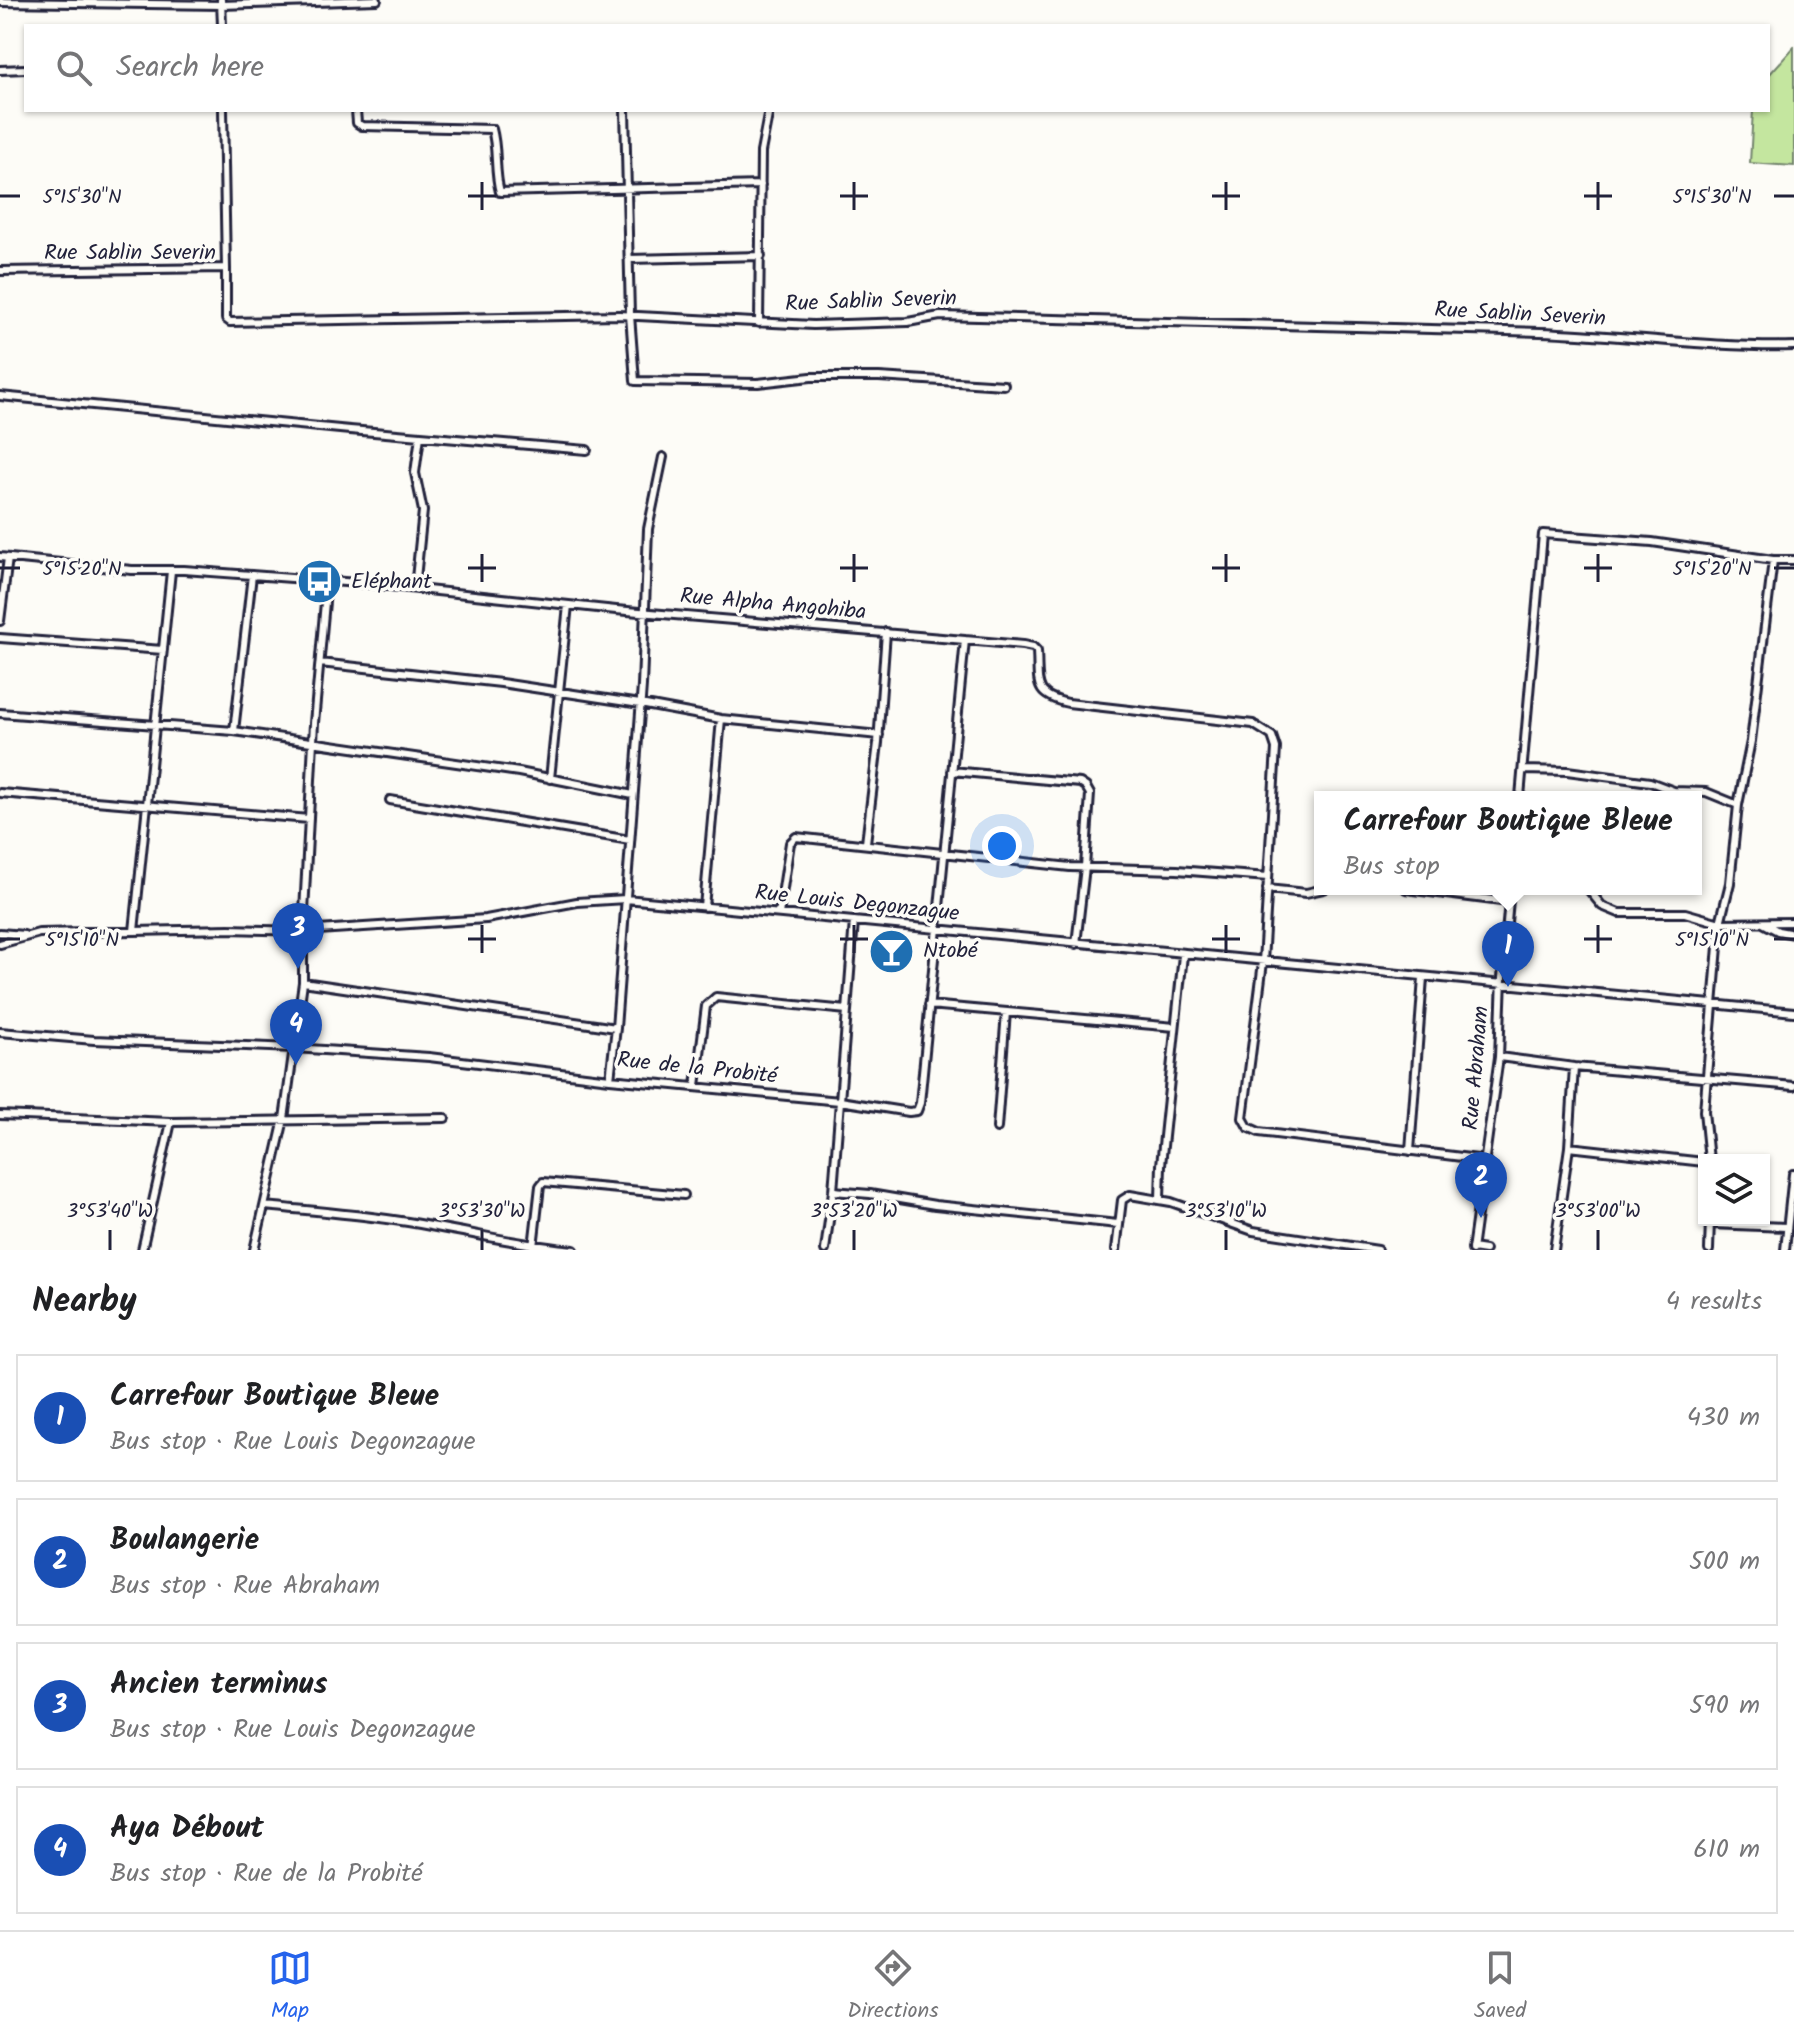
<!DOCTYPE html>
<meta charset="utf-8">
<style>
:root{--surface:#fff;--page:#f2f2f2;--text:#202124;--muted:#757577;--line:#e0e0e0;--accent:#2563eb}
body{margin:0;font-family:Kalam,sans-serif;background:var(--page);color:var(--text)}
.controls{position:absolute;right:24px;bottom:24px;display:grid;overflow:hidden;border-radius:0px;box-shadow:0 2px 6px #0004}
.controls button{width:72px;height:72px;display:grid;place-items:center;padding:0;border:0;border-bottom:2px solid var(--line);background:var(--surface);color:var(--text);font:40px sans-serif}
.you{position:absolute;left:1002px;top:846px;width:28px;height:28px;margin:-20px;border:6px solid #fff;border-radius:50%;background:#1a73e8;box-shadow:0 0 0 12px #1a73e833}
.badge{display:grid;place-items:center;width:52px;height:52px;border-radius:50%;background:var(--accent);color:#fff;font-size:26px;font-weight:700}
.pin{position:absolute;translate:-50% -66px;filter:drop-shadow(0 2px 4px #0008)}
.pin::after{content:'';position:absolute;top:42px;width:28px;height:24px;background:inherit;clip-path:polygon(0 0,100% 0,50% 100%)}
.popup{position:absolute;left:1314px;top:791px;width:388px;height:104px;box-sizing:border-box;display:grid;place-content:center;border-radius:0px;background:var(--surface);filter:drop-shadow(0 2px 6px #0005);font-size:26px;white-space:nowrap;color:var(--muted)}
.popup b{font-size:30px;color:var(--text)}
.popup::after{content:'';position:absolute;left:50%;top:100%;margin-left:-16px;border:16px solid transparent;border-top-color:var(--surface)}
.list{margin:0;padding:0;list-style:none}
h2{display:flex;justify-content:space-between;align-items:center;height:104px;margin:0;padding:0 32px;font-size:34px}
h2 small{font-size:26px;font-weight:400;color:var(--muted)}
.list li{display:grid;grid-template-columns:52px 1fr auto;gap:24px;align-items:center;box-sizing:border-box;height:128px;margin:0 16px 16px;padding:0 16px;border:2px solid var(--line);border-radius:0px}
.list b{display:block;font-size:30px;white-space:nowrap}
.list p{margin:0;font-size:26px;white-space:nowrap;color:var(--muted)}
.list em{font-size:26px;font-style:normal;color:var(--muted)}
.icon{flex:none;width:44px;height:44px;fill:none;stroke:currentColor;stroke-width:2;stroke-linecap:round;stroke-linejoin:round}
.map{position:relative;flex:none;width:1794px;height:1250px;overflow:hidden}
.search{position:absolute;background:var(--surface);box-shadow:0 2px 6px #0004;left:24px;right:24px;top:24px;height:88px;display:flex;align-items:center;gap:20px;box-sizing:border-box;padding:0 28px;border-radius:0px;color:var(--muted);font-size:30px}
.sheet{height:680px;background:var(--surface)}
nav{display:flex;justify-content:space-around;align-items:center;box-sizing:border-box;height:112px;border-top:2px solid var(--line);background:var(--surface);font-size:22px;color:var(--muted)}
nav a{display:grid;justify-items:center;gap:4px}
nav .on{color:var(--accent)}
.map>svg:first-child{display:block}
</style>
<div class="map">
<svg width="1794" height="1250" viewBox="0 0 1794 1250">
<rect width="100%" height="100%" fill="#fdfcf7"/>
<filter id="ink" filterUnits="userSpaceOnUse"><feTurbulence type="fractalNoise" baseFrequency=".0125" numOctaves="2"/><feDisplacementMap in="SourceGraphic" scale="16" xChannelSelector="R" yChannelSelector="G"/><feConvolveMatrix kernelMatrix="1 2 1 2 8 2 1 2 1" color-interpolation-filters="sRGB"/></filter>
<g filter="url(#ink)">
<path fill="#c4e69f" stroke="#73846d" stroke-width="2" d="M 1794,47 L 1794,166 L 1750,163 L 1753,110 L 1768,110 L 1768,76 Z"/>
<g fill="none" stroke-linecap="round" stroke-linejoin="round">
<defs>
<path id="minor" d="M 221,0 L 222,26
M 0,2 L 222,5 L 377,0
M 0,70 L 26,69
M 223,110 L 226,268
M 356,110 L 357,123 L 362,126 L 492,129 C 498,150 494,171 500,192 L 761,185
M 625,110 L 630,315 L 635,381 L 758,383 L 811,377 L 879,377 L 1004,385
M 629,259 L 761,256
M 0,271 L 226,268 L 226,319 L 230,322 L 619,315 L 813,325 L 908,322 L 940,316 C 1140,320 1340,325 1540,332 C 1625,335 1709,348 1794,346
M 759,323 L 761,152 L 769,110
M 0,396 L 350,430 L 587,450
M 0,557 L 132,570 L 184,570 L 371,584 L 616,610 L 1023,645 L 1033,647 L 1037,651 C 1039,683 1032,695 1068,703 L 1253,724 L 1272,736 L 1276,748 L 1263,962 L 1243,1118 L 1248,1127 L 1259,1132 L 1486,1160
M 415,588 L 423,511 L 415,473 L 420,436
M 0,621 L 8,558
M 0,638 L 163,650
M 320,663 L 501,683 L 640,704 L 721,719 L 879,735
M 0,713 L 234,731 L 519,772 L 633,795
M 234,731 L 252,575
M 1524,770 L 1567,771 L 1650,782 L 1674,791 L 1706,792 L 1738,805
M 952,771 L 1080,783 L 1086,787 L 1090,794 L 1085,867 L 1076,944
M 550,779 L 568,605
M 0,793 L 309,819
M 1520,797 L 1543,534 L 1652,542 L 1773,560 L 1794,560
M 390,800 L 630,840
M 866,843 L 878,743 L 886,632
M 1267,889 L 1306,893 L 1324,889
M 1406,889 L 1509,902
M 1588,889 L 1602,906 L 1619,913 L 1685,913 L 1720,923 L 1794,922
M 704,907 L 721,719
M 779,914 L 790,843 L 796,837 L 1070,867 L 1177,870 L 1268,877
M 1763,923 L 1778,931 L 1794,934
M 134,931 L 171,571
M 0,933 L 24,935
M 0,944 L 39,933 L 229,929 L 303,931 L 486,919 L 577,902 L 626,899 L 1794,1012
M 303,982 L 616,1028 L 610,1079
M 929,1005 L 1175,1027
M 616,1028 L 642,686 L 648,529 L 663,457
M 0,1032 L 94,1040 L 294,1048 L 429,1057 L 610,1079 L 840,1101 L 909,1112 L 917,1111 L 920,1103 L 965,640
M 1499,1057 L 1574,1067 L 1794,1086
M 696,1086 L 706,1006 L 716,997 L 847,1010
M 0,1115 L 171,1122 L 445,1118
M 997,1128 L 1006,1012
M 1569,1147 L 1704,1162
M 1410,1151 L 1423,978
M 1709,1160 L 1704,1111 L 1720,923 L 1730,883 L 1738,805 L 1751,741 L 1773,560
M 833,1191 L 870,1194 L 935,1205 L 1118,1224
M 1160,1199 L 1161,1165 L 1183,955
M 265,1206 C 322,1212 379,1216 436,1227 C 482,1235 527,1246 574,1250
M 1711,1224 L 1786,1227
M 533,1247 L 540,1186 L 543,1182 L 684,1195
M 1472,1248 L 1485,1250
M 142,1250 L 171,1122
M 254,1250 L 284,1119 L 303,982 L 303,931 L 314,723 L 327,580
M 825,1250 L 833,1191 L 854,921
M 1116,1250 L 1122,1200 L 1130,1195 L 1171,1202 L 1253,1231 L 1378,1250
M 1472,1250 L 1499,1057 L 1502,978 L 1510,889
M 1554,1250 L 1569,1147 L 1574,1067
M 1709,1250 L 1710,1220
M 1785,1250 L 1793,1174"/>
</defs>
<use href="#minor" stroke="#22223b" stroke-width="12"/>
<use href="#minor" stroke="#fdfcf7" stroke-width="6"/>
</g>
</g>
<path fill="none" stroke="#22223b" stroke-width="3" d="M 482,182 L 482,210M 854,182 L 854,210M 1226,182 L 1226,210M 1598,182 L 1598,210M 0,196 L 20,196M 468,196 L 496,196M 840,196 L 868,196M 1212,196 L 1240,196M 1584,196 L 1612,196M 1774,196 L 1794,196M 482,554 L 482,582M 854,554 L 854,582M 1226,554 L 1226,582M 1598,554 L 1598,582M 0,568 L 20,568M 468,568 L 496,568M 840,568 L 868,568M 1212,568 L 1240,568M 1584,568 L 1612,568M 1774,568 L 1794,568M 482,925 L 482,953M 854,925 L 854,953M 1226,925 L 1226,953M 1598,925 L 1598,953M 0,939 L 20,939M 468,939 L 496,939M 840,939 L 868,939M 1212,939 L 1240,939M 1584,939 L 1612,939M 1774,939 L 1794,939M 110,1230 L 110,1250M 482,1230 L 482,1250M 854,1230 L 854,1250M 1226,1230 L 1226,1250M 1598,1230 L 1598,1250"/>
<defs>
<symbol id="bus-disc" viewBox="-11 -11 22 22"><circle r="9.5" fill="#1f6fb2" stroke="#fdfcf7"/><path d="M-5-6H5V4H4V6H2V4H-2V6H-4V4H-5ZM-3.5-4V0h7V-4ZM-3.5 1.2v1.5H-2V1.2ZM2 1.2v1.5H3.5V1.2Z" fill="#fff"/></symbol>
<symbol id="bar-disc" viewBox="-11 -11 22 22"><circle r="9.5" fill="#1f6fb2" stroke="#fdfcf7"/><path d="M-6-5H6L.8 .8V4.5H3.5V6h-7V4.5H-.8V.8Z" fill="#fff"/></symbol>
</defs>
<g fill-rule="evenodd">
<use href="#bus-disc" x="294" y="556" width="51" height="51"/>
<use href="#bar-disc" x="866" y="926" width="51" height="51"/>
</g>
<g text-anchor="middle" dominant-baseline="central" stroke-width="7" stroke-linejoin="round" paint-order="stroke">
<g font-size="22" fill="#22223b" stroke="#fdfcf7">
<text x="130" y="253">Rue Sablin Severin</text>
<text transform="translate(871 302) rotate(-2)">Rue Sablin Severin</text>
<text transform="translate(1520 315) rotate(3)">Rue Sablin Severin</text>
<text transform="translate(773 605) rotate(5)">Rue Alpha Angohiba</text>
<text transform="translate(857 904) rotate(6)">Rue Louis Degonzague</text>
<text transform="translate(1477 1068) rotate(-85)">Rue Abraham</text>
<text transform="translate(697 1069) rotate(6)">Rue de la Probité</text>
</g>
<g font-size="22" fill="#22223b" stroke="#fdfcf7" text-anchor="start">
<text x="351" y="582">Eléphant</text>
<text x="923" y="951">Ntobé</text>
</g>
</g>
<g font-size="20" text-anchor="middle" fill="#22223b" stroke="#fdfcf7" stroke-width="7" stroke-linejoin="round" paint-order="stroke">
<text x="82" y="203">5°15'30"N</text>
<text x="1712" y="203">5°15'30"N</text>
<text x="82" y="575">5°15'20"N</text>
<text x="1712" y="575">5°15'20"N</text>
<text x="82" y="946">5°15'10"N</text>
<text x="1712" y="946">5°15'10"N</text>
<text x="110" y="1217">3°53'40"W</text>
<text x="482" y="1217">3°53'30"W</text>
<text x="854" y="1217">3°53'20"W</text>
<text x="1226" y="1217">3°53'10"W</text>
<text x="1598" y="1217">3°53'00"W</text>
</g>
</svg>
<div class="controls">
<button><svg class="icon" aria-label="layers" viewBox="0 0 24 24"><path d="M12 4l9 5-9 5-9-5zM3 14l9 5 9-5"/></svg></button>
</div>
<div class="you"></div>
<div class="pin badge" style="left:1508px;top:987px;background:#1a4fb4">1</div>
<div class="popup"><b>Carrefour Boutique Bleue</b>Bus stop</div>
<div class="pin badge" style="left:1481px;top:1218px;background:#1a4fb4">2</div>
<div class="pin badge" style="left:298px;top:969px;background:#1a4fb4">3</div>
<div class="pin badge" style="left:296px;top:1065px;background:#1a4fb4">4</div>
<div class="search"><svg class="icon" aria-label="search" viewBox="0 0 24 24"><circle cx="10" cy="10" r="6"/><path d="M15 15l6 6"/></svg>Search here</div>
</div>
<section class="sheet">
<h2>Nearby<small>4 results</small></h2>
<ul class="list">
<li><span class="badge" style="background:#1a4fb4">1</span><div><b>Carrefour Boutique Bleue</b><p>Bus stop · Rue Louis Degonzague</p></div><em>430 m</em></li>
<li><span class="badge" style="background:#1a4fb4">2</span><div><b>Boulangerie</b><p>Bus stop · Rue Abraham</p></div><em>500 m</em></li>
<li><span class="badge" style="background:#1a4fb4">3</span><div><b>Ancien terminus</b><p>Bus stop · Rue Louis Degonzague</p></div><em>590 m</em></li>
<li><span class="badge" style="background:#1a4fb4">4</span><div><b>Aya Débout</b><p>Bus stop · Rue de la Probité</p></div><em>610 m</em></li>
</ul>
</section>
<nav>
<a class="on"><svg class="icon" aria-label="map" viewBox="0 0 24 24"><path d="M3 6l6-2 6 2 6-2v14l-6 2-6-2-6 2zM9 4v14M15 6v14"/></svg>Map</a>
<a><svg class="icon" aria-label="directions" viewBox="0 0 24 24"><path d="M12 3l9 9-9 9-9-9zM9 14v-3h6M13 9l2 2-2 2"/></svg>Directions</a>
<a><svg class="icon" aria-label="saved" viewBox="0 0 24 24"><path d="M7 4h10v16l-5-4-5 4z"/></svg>Saved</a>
</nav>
